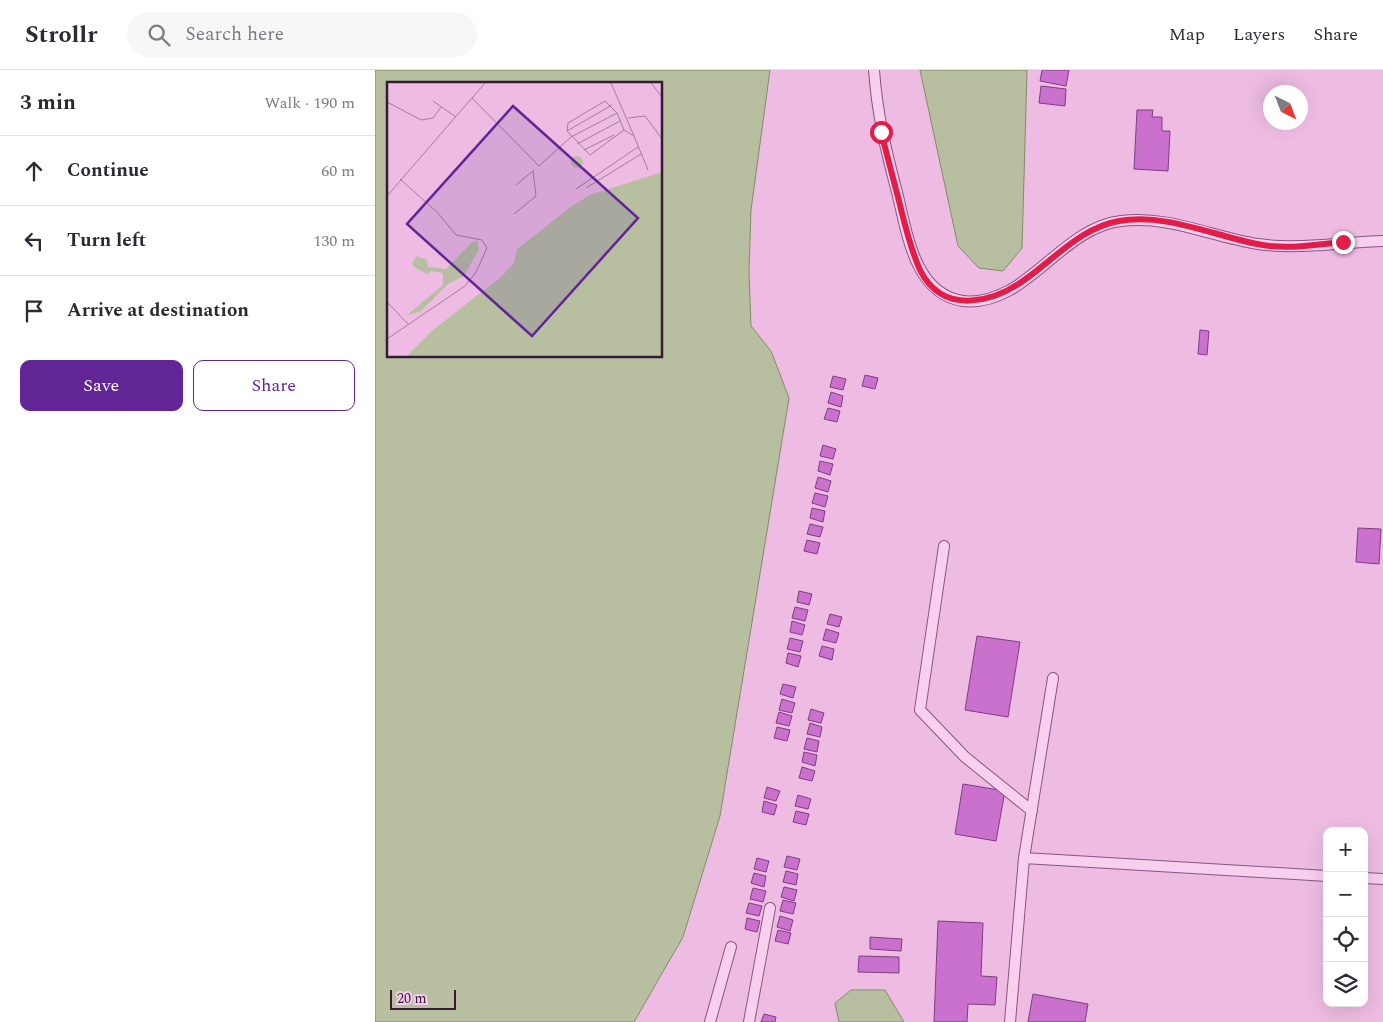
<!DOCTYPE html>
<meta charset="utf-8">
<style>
:root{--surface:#fff;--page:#f7f7f7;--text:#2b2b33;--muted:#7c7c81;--line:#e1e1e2;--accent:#612595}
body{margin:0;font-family:Spectral,serif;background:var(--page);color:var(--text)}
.controls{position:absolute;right:15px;bottom:15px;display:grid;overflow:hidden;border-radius:10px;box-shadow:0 5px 20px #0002}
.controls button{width:45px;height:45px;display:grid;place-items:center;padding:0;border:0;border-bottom:1px solid var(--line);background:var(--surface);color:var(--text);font:25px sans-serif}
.compass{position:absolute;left:888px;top:15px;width:45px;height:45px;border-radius:50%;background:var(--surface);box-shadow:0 5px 20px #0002;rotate:138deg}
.scale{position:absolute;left:15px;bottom:12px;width:66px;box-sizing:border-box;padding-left:5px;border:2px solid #341b34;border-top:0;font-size:14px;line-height:18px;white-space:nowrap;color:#341b34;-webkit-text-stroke:4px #f6cceb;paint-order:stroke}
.stop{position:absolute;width:15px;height:15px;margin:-11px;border:4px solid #e11d48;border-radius:50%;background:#fff}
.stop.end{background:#e11d48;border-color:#fff;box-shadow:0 1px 5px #0008}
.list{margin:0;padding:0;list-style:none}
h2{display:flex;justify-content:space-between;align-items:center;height:65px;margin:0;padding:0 20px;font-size:21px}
h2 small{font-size:16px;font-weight:400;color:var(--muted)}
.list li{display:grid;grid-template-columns:32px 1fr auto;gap:15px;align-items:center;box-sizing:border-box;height:70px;padding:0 20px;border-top:1px solid var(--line)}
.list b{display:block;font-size:19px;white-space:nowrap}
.list em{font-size:16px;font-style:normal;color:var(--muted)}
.actions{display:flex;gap:10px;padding:15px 20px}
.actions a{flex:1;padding:11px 0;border:1px solid var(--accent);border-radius:10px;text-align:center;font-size:18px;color:var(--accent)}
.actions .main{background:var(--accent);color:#fff}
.icon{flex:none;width:28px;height:28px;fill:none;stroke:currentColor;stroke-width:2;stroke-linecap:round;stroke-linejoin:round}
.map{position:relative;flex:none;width:1008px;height:952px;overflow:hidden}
header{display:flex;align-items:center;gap:30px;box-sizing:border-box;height:70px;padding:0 25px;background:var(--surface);border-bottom:1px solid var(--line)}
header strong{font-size:24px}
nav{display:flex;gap:28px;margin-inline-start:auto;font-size:18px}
.search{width:350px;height:45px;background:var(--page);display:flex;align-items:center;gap:12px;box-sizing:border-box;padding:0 18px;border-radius:28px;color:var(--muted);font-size:19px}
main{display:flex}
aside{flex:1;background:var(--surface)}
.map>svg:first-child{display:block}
</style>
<header>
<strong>Strollr</strong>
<div class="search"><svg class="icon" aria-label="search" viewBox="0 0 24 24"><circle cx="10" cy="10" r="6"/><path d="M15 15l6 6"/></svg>Search here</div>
<nav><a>Map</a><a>Layers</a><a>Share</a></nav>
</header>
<main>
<aside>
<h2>3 min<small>Walk · 190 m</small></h2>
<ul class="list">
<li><svg class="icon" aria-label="ahead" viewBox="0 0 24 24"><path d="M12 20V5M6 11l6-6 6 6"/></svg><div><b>Continue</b></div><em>60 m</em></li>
<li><svg class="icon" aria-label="left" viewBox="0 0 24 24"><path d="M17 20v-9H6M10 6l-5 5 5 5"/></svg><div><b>Turn left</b></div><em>130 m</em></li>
<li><svg class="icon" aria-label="arrive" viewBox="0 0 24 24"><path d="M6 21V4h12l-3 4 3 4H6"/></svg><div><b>Arrive at destination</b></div></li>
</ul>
<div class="actions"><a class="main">Save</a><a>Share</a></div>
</aside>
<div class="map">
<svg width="1008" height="952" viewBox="0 0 1008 952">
<rect width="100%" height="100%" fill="#eebce2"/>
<path fill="#b7bfa0" stroke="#818c68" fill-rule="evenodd" d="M 0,0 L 395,0 L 376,140 L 374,202 L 376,256 L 396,281 L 414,328 L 345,746 L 308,867 L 259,952 L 0,952 ZM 14,14 L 286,14 L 286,286 L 14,286 Z
M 545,0 L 652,0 L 647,178 L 628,201 L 604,198 L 583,176 Z
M 476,920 L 510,920 L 529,952 L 464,952 L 460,933 Z"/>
<path fill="#ca71cd" stroke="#813b85" d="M 667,0 L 694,0 L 691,16 L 665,11 Z
M 666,16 L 691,19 L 690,36 L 664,33 Z
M 762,40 L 778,40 L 777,47 L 787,47 L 787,61 L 795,61 L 793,101 L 759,99 Z
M 825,260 L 834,261 L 832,285 L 823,284 Z
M 490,305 L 503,308 L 500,319 L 487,316 Z
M 458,306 L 471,309 L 468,320 L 455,317 Z
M 456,322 L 468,326 L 466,337 L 453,333 Z
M 453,338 L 465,341 L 462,352 L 449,349 Z
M 448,375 L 461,379 L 458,389 L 445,386 Z
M 445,391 L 458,394 L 455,405 L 443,401 Z
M 443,407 L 456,411 L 453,422 L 440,418 Z
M 440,423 L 453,426 L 450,437 L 437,433 Z
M 437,438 L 450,441 L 448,452 L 435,448 Z
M 435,454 L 448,457 L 445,467 L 432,464 Z
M 983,458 L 1006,459 L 1004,494 L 981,492 Z
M 432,470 L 445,473 L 442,484 L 429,481 Z
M 424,521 L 437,524 L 434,535 L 422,532 Z
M 420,537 L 433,540 L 430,551 L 417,548 Z
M 455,544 L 467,547 L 464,557 L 452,554 Z
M 417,551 L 430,555 L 427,565 L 415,562 Z
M 451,559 L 464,563 L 461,573 L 448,570 Z
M 602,566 L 645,572 L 633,647 L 590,640 Z
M 415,568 L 428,571 L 425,582 L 412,579 Z
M 447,576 L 459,579 L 457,590 L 444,586 Z
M 413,583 L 426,586 L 423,597 L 411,593 Z
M 408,614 L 421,617 L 418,628 L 405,624 Z
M 407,629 L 420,633 L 417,643 L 404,640 Z
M 436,639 L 449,643 L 446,653 L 433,650 Z
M 404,642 L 417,646 L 414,656 L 401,653 Z
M 435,653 L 447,657 L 445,667 L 432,664 Z
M 402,657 L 415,660 L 412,671 L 399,668 Z
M 432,668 L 444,671 L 442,682 L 429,679 Z
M 429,682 L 442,685 L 440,696 L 427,692 Z
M 427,697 L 440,701 L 437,711 L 424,708 Z
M 588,714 L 630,721 L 621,771 L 580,764 Z
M 392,717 L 405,721 L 401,731 L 389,728 Z
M 423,725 L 436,729 L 433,739 L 420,736 Z
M 389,731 L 402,735 L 399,745 L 387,742 Z
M 421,741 L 434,744 L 431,755 L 418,752 Z
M 412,786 L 425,789 L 422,800 L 409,797 Z
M 382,788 L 394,791 L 391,802 L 379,799 Z
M 411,801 L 423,804 L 421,815 L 408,812 Z
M 379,803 L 391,806 L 389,817 L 376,813 Z
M 409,817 L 422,820 L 419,831 L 406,827 Z
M 378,818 L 391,821 L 388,832 L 375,829 Z
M 408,830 L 421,833 L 418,844 L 405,841 Z
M 374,833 L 387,836 L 384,846 L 371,843 Z
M 405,846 L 418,850 L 415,861 L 402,857 Z
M 372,848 L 385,851 L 382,862 L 370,859 Z
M 563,851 L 608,853 L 606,906 L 622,907 L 620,935 L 593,934 L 592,952 L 559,952 Z
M 403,860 L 416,863 L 413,874 L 400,871 Z
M 495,867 L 527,869 L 526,881 L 495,879 Z
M 484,886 L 524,887 L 524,903 L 483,902 Z
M 658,924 L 713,934 L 710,952 L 653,952 Z
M 389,944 L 401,947 L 400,952 L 386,952 Z"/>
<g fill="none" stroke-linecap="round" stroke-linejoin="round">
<defs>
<path id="service" d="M 499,0 C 502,43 511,81 522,122 C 532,162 539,224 588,231 C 604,233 622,227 635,220 C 672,199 702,156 746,151 C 794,145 837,167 883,174 C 921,180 969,172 1008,171
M 569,476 L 545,640 L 590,687 L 657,741
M 649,788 L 678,608
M 989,808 L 1008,809
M 335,952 L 356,877
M 374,952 L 395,838
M 635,952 L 649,788 L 952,806"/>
</defs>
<use href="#service" stroke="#865582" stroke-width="12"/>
<use href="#service" stroke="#f9cfef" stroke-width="10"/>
</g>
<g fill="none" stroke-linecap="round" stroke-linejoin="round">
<path stroke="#e11d48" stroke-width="6" d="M 506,62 C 512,85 518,108 524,131 C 530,155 535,178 545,200 C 568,246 619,233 652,208 C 681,187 708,157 744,151 C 790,143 837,165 882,174 C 910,180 940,175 968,172"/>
</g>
<g transform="translate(12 12)">
<rect width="275" height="275" fill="#eebce2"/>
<path d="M184 80a6 6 0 1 1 12 0a6 6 0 1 1-12 0ZM 275,90 L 275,274 L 20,274 L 46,248 L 114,195 L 127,181 L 130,167 L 185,124 L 203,113 ZM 90,159 L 92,167 L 77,194 L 61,202 L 34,229 L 19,234 L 56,203 L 56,191 L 44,189 L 40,192 L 27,185 L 25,181 L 30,174 L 40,178 L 41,185 L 59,187 L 85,160 Z" fill="#b7bfa0"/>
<path fill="none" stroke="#a47c9c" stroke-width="1" d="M 224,1 L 247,54M 264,1 L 275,15M 85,16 L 152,84 L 184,55 L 230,31 L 237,48 L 247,54 L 261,88M 46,19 L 69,35M 0,20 L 34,38 L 46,36 L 54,25M 230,31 L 218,19 L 181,41 L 180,49 L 203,73 L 237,48M 241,36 L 258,34 L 275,57M 180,49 L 225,23M 190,62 L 233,39M 197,68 L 227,53M 129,103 L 147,88M 199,106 L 254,72M 189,107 L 251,65M 0,114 L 98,1M 127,132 L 149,114 L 146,89M 0,220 L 22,243M 0,257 L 78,204 L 89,190 L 100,166 L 95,158 L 69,153 L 51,131 L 13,97"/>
<path fill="#612595" fill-opacity="0.15" stroke="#612595" stroke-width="2.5" d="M 126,24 L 251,136 L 145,254 L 20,142 Z"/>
<rect width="275" height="275" fill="none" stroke="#341b34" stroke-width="2.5"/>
</g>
</svg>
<div class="controls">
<button>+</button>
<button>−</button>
<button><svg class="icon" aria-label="locate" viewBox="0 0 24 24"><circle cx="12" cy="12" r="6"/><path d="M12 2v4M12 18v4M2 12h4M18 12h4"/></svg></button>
<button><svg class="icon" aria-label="layers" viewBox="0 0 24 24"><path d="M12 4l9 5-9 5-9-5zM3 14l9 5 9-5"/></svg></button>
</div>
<svg class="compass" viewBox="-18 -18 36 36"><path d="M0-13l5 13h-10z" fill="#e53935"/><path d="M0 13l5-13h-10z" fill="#7c7c81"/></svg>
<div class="scale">20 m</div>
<div class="stop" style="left:506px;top:62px"></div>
<div class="stop end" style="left:968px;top:172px"></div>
</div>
</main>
